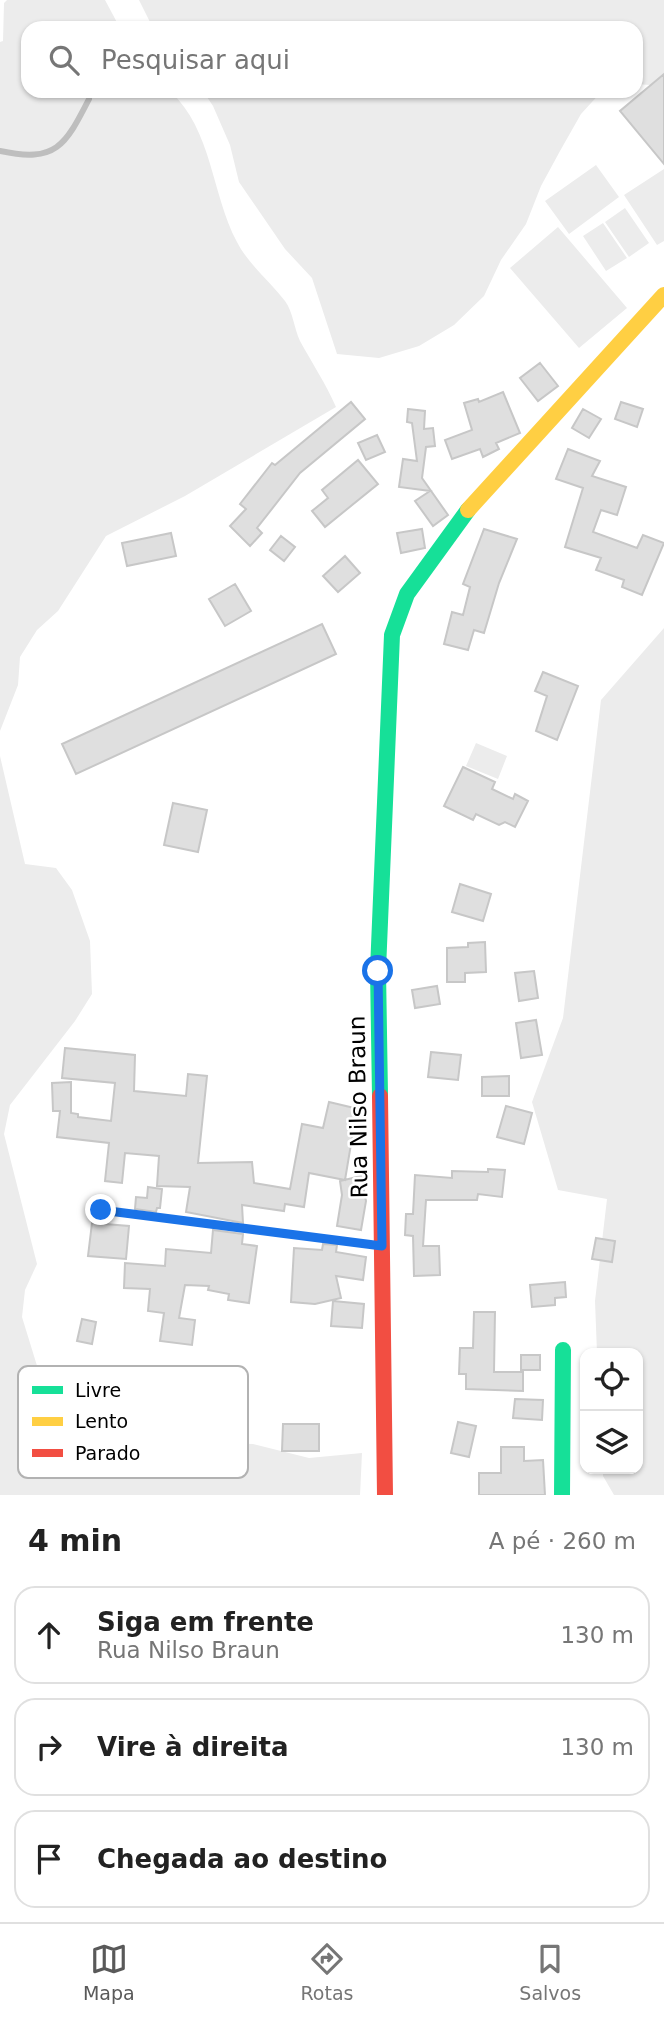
<!DOCTYPE html>
<html lang="pt">
<meta charset="utf-8">
<style>
:root{--surface:#fff;--page:#f6f6f6;--text:#222;--muted:#767676;--line:#e0e0e0;--accent:#595959}
body{margin:0;font-family:"DejaVu Sans",sans-serif;background:var(--page);color:var(--text)}
.controls{position:absolute;right:21px;bottom:21px;display:grid;overflow:hidden;border-radius:14px;box-shadow:0 2px 5px #0004}
.controls button{width:63px;height:63px;display:grid;place-items:center;padding:0;border:0;border-bottom:2px solid var(--line);background:var(--surface);color:var(--text);font:35px sans-serif}
.stop{position:absolute;width:21px;height:21px;margin:-16px;border:5px solid #1a73e8;border-radius:50%;background:#fff}
.stop.end{background:#1a73e8;border-color:#fff;box-shadow:0 2px 7px #0008}
.list{margin:0;padding:0;list-style:none}
h2{display:flex;justify-content:space-between;align-items:center;height:91px;margin:0;padding:0 28px;font-size:30px}
h2 small{font-size:23px;font-weight:400;color:var(--muted)}
.list li{display:grid;grid-template-columns:46px 1fr auto;gap:21px;align-items:center;box-sizing:border-box;height:98px;margin:0 14px 14px;padding:0 14px;border:2px solid var(--line);border-radius:21px}
.list b{display:block;font-size:26px;white-space:nowrap}
.list p{margin:0;font-size:23px;white-space:nowrap;color:var(--muted)}
.list em{font-size:23px;font-style:normal;color:var(--muted)}
.icon{flex:none;width:38px;height:38px;fill:none;stroke:currentColor;stroke-width:2;stroke-linecap:round;stroke-linejoin:round}
.map{position:relative;flex:none;width:664px;height:1495px;overflow:hidden}
.search{position:absolute;background:var(--surface);box-shadow:0 2px 5px #0004;left:21px;right:21px;top:21px;height:77px;display:flex;align-items:center;gap:18px;box-sizing:border-box;padding:0 24px;border-radius:21px;color:var(--muted);font-size:26px}
.sheet{height:427px;background:var(--surface)}
nav{display:flex;justify-content:space-around;align-items:center;box-sizing:border-box;height:98px;border-top:2px solid var(--line);background:var(--surface);font-size:19px;color:var(--muted)}
nav a{display:grid;justify-items:center;gap:4px}
nav .on{color:var(--accent)}
.map>svg:first-child{display:block}
</style>
<div class="map">
<svg width="664" height="1495" viewBox="0 0 664 1495">
<rect width="100%" height="100%" fill="#fff"/>
<path fill="#ececec" d="M 7,0 L 105,0 L 120,28 L 28,28 L 28,91 L 170,91 C 213,131 211,193 237,242 C 248,264 270,281 285,301 C 293,312 294,328 300,341 C 312,363 326,384 336,407 L 185,496 L 106,536 L 58,611 L 37,630 L 20,657 L 18,685 L 0,731 L 0,42 L 3,41 L 4,3 Z
M 139,0 L 664,0 L 664,86 L 636,84 L 636,28 L 153,28 Z
M 203,91 L 602,91 L 581,114 L 560,151 L 541,186 L 526,224 L 501,260 L 484,296 L 454,325 L 419,346 L 379,358 L 337,354 L 312,278 L 285,249 L 239,182 L 230,145 L 213,106 Z
M 596,165 L 619,197 L 569,234 L 545,201 Z
M 664,169 L 664,241 L 657,245 L 624,195 Z
M 625,208 L 649,243 L 629,257 L 605,222 Z
M 603,223 L 627,258 L 606,271 L 583,236 Z
M 558,227 L 627,308 L 579,348 L 510,268 Z
M 664,628 L 664,1495 L 614,1495 L 603,1476 L 603,1469 L 638,1469 L 638,1353 L 597,1353 L 595,1301 L 607,1199 L 558,1190 L 532,1102 L 563,1018 L 601,700 Z
M 476,743 L 507,756 L 498,779 L 466,766 Z
M 0,756 L 25,864 L 56,868 L 72,890 L 90,941 L 92,994 L 75,1021 L 10,1105 L 4,1134 L 37,1264 L 25,1290 L 22,1317 L 38,1369 L 53,1393 L 90,1433 L 147,1429 L 197,1442 L 253,1444 L 309,1458 L 362,1453 L 360,1495 L 0,1495 Z"/>
<path fill="#dfdfdf" stroke="#c7c7c7" stroke-width="2" d="M 664,74 L 664,164 L 620,111 Z
M 540,363 L 558,386 L 538,401 L 520,378 Z
M 503,392 L 520,433 L 496,443 L 499,449 L 483,457 L 480,449 L 452,459 L 445,440 L 472,430 L 464,403 L 478,399 L 479,402 Z
M 351,402 L 365,419 L 300,473 L 257,528 L 262,533 L 250,546 L 230,526 L 246,509 L 240,504 L 272,463 L 275,465 Z
M 621,402 L 643,409 L 637,427 L 615,419 Z
M 408,409 L 425,411 L 424,429 L 433,428 L 435,446 L 426,447 L 422,478 L 448,515 L 433,526 L 415,501 L 430,491 L 399,487 L 403,459 L 417,461 L 412,423 L 407,422 Z
M 583,409 L 601,419 L 589,438 L 572,428 Z
M 377,435 L 385,452 L 366,460 L 358,443 Z
M 568,449 L 600,461 L 592,476 L 626,487 L 617,515 L 601,510 L 593,532 L 637,548 L 643,535 L 664,543 L 642,595 L 622,587 L 624,580 L 596,570 L 601,558 L 565,547 L 583,488 L 556,479 Z
M 358,460 L 378,484 L 325,527 L 312,511 L 328,498 L 322,490 Z
M 422,529 L 425,548 L 401,553 L 397,533 Z
M 484,529 L 517,539 L 499,583 L 484,633 L 474,630 L 468,650 L 444,644 L 452,612 L 463,615 L 470,587 L 463,584 Z
M 171,533 L 176,556 L 127,566 L 122,543 Z
M 281,536 L 295,547 L 284,561 L 270,550 Z
M 345,556 L 360,573 L 338,592 L 323,576 Z
M 235,584 L 251,611 L 225,626 L 209,599 Z
M 322,624 L 336,654 L 76,774 L 62,744 Z
M 543,672 L 578,686 L 557,740 L 536,731 L 547,696 L 535,691 Z
M 463,767 L 495,782 L 492,789 L 513,799 L 515,794 L 528,801 L 515,827 L 505,822 L 499,825 L 476,814 L 473,820 L 444,806 Z
M 173,803 L 207,810 L 198,852 L 164,845 Z
M 460,884 L 491,894 L 483,921 L 452,912 Z
M 485,942 L 486,972 L 465,973 L 465,982 L 447,982 L 447,948 L 468,947 L 468,943 Z
M 534,971 L 538,998 L 519,1001 L 515,973 Z
M 437,986 L 440,1004 L 415,1008 L 412,990 Z
M 536,1020 L 542,1055 L 521,1058 L 516,1023 Z
M 65,1048 L 135,1055 L 134,1091 L 186,1096 L 188,1074 L 207,1076 L 198,1163 L 252,1162 L 254,1183 L 290,1189 L 302,1124 L 323,1128 L 329,1102 L 367,1111 L 362,1133 L 353,1132 L 345,1180 L 309,1173 L 304,1207 L 285,1204 L 284,1211 L 242,1205 L 243,1223 L 186,1212 L 190,1187 L 157,1186 L 159,1156 L 125,1153 L 122,1183 L 105,1181 L 109,1143 L 57,1137 L 60,1111 L 53,1111 L 52,1083 L 71,1082 L 71,1113 L 78,1114 L 78,1117 L 111,1121 L 115,1083 L 62,1078 Z
M 431,1052 L 461,1055 L 458,1080 L 428,1077 Z
M 509,1076 L 509,1096 L 482,1096 L 482,1077 Z
M 506,1106 L 532,1113 L 524,1144 L 497,1137 Z
M 488,1169 L 505,1170 L 502,1197 L 478,1194 L 477,1200 L 426,1200 L 423,1246 L 439,1246 L 440,1275 L 414,1276 L 413,1236 L 405,1235 L 406,1214 L 413,1214 L 415,1175 L 452,1178 L 452,1171 L 488,1172 Z
M 361,1176 L 366,1201 L 361,1230 L 337,1226 L 342,1195 L 340,1181 Z
M 148,1187 L 162,1189 L 160,1208 L 157,1208 L 156,1212 L 135,1209 L 136,1197 L 147,1198 Z
M 92,1223 L 129,1226 L 126,1259 L 88,1256 Z
M 213,1230 L 243,1234 L 242,1244 L 257,1246 L 249,1303 L 228,1300 L 229,1294 L 208,1290 L 209,1286 L 185,1285 L 179,1318 L 195,1320 L 192,1345 L 160,1341 L 164,1313 L 148,1311 L 150,1289 L 124,1288 L 125,1263 L 165,1266 L 166,1249 L 211,1253 Z
M 596,1238 L 615,1241 L 612,1262 L 592,1259 Z
M 323,1244 L 337,1245 L 336,1252 L 366,1257 L 363,1280 L 336,1276 L 341,1298 L 315,1304 L 291,1302 L 294,1248 L 322,1250 Z
M 565,1282 L 566,1297 L 555,1298 L 555,1305 L 532,1307 L 530,1285 Z
M 333,1301 L 364,1304 L 362,1328 L 331,1326 Z
M 474,1312 L 495,1312 L 494,1372 L 523,1372 L 523,1391 L 466,1389 L 466,1374 L 459,1374 L 460,1348 L 473,1348 Z
M 82,1319 L 96,1322 L 92,1344 L 77,1341 Z
M 521,1355 L 540,1355 L 540,1370 L 521,1370 Z
M 515,1399 L 543,1400 L 542,1420 L 513,1418 Z
M 458,1422 L 476,1426 L 469,1457 L 451,1453 Z
M 283,1424 L 319,1424 L 319,1451 L 282,1451 Z
M 501,1447 L 524,1447 L 524,1461 L 543,1460 L 545,1495 L 479,1495 L 479,1473 L 501,1473 Z"/>
<g fill="none" stroke-linecap="round" stroke-linejoin="round">
<path stroke="#bebebe" stroke-width="6" d="M 0,151 C 56,163 65,146 89,99
M 101,1211 L 380,1245"/>
<path stroke="#16e098" stroke-width="16" d="M 380,1096 L 378,970 L 392,635 L 407,594 L 468,510
M 562,1495 L 563,1350"/>
<path stroke="#ffcf43" stroke-width="16" d="M 468,510 L 664,295"/>
<path stroke="#f24e42" stroke-width="16" d="M 380,1096 L 385,1495"/>
</g>
<g fill="none" stroke-linecap="round" stroke-linejoin="round">
<path stroke="#1a73e8" stroke-width="9" d="M 101,1210 L 382,1246 L 378,971"/>
</g>
<g text-anchor="middle" dominant-baseline="central" stroke-width="5" stroke-linejoin="round" paint-order="stroke">
<g font-size="23" fill="#000" stroke="#fff">
<text transform="translate(358 1107) rotate(-91)">Rua Nilso Braun</text>
</g>
</g>
<rect x="18" y="1366" width="230" height="112" rx="10" fill="#fff" stroke="#b2b2b2" stroke-width="2"/>
<rect x="32" y="1386" width="31" height="8" fill="#16e098"/>
<rect x="32" y="1417" width="31" height="9" fill="#ffcf43"/>
<rect x="32" y="1449" width="31" height="8" fill="#f24e42"/>
<g font-size="19" fill="#000">
<text x="75" y="1397">Livre</text>
<text x="75" y="1428">Lento</text>
<text x="75" y="1460">Parado</text>
</g>
</svg>
<div class="controls">
<button><svg class="icon" aria-label="locate" viewBox="0 0 24 24"><circle cx="12" cy="12" r="6"/><path d="M12 2v4M12 18v4M2 12h4M18 12h4"/></svg></button>
<button><svg class="icon" aria-label="layers" viewBox="0 0 24 24"><path d="M12 4l9 5-9 5-9-5zM3 14l9 5 9-5"/></svg></button>
</div>
<div class="stop" style="left:378px;top:971px"></div>
<div class="stop end" style="left:101px;top:1210px"></div>
<div class="search"><svg class="icon" aria-label="search" viewBox="0 0 24 24"><circle cx="10" cy="10" r="6"/><path d="M15 15l6 6"/></svg>Pesquisar aqui</div>
</div>
<section class="sheet">
<h2>4 min<small>A pé · 260 m</small></h2>
<ul class="list">
<li><svg class="icon" aria-label="ahead" viewBox="0 0 24 24"><path d="M12 20V5M6 11l6-6 6 6"/></svg><div><b>Siga em frente</b><p>Rua Nilso Braun</p></div><em>130 m</em></li>
<li><svg class="icon" aria-label="right" viewBox="0 0 24 24"><path d="M7 20v-9h11M14 6l5 5-5 5"/></svg><div><b>Vire à direita</b></div><em>130 m</em></li>
<li><svg class="icon" aria-label="arrive" viewBox="0 0 24 24"><path d="M6 21V4h12l-3 4 3 4H6"/></svg><div><b>Chegada ao destino</b></div></li>
</ul>
</section>
<nav>
<a class="on"><svg class="icon" aria-label="map" viewBox="0 0 24 24"><path d="M3 6l6-2 6 2 6-2v14l-6 2-6-2-6 2zM9 4v14M15 6v14"/></svg>Mapa</a>
<a><svg class="icon" aria-label="directions" viewBox="0 0 24 24"><path d="M12 3l9 9-9 9-9-9zM9 14v-3h6M13 9l2 2-2 2"/></svg>Rotas</a>
<a><svg class="icon" aria-label="saved" viewBox="0 0 24 24"><path d="M7 4h10v16l-5-4-5 4z"/></svg>Salvos</a>
</nav>
